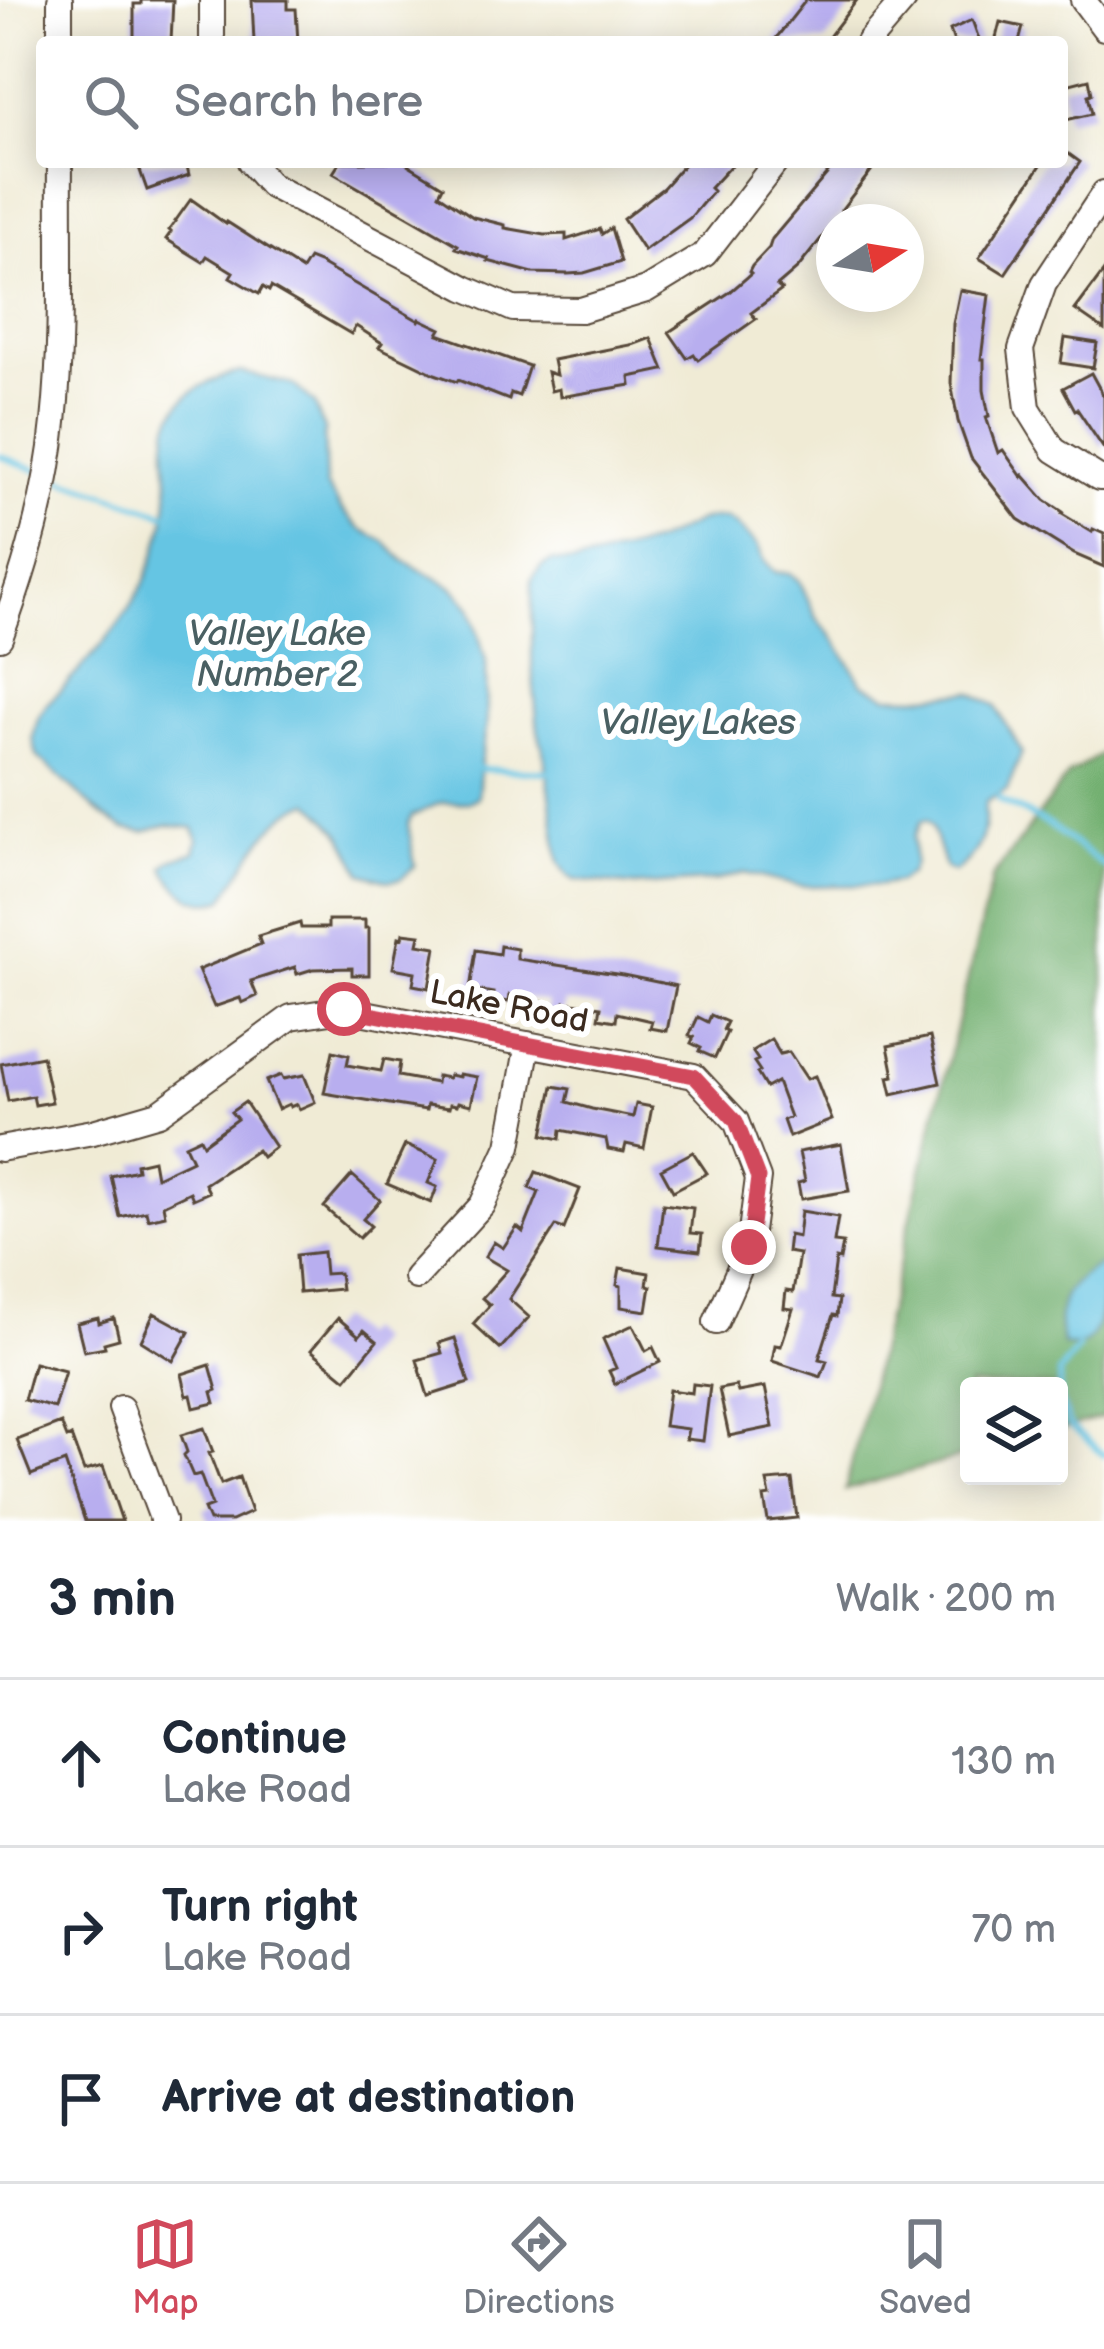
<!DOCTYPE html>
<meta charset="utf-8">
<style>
:root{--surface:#fff;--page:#f2f2f3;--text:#1f2937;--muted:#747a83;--line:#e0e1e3;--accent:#d1495b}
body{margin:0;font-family:"Balsamiq Sans",sans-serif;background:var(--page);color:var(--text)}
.controls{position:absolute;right:36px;bottom:36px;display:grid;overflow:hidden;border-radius:12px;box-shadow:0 6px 30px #0003}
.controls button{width:108px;height:108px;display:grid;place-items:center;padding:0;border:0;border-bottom:3px solid var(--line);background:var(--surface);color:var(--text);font:60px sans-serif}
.compass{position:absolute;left:816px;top:204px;width:108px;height:108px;border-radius:50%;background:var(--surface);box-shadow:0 6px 30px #0003;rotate:78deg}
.stop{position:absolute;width:36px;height:36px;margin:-27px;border:9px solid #d1495b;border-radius:50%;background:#fff}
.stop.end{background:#d1495b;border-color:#fff;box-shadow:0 3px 12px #0008}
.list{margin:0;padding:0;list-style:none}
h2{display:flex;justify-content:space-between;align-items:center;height:156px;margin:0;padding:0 48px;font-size:51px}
h2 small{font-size:39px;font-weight:400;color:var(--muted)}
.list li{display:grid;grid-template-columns:78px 1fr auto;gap:36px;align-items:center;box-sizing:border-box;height:168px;padding:0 48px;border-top:3px solid var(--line)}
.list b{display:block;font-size:45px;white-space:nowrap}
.list p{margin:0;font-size:39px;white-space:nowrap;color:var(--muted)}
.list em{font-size:39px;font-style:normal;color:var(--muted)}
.icon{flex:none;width:66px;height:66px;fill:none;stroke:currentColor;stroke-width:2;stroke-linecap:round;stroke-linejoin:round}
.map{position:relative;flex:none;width:1104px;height:1521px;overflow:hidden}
.search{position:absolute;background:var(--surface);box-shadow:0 6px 30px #0003;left:36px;right:36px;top:36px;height:132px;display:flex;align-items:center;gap:30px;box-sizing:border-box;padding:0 42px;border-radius:12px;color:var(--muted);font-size:45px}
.sheet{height:660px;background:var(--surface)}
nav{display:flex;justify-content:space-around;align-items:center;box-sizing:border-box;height:168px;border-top:3px solid var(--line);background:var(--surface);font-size:33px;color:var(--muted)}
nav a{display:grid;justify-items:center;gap:6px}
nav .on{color:var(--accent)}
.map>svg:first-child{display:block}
</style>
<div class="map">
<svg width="1104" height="1521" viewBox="0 0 1104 1521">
<rect width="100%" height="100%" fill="#fff"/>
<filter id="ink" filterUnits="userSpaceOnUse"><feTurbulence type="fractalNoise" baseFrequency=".00833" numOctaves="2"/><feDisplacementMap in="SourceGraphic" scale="24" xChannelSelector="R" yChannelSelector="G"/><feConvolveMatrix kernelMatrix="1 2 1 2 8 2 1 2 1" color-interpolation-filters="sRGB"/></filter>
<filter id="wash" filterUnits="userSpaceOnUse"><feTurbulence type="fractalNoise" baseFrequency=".004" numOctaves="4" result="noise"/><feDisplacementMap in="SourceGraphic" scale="48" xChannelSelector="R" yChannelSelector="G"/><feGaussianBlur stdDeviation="2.7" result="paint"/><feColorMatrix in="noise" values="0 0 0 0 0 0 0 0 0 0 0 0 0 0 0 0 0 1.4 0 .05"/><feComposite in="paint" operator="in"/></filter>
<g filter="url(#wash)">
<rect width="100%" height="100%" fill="#f0ebd5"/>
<path fill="#73b071" stroke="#576d48" stroke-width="3" d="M 1104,752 L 1104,1417 L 1059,1430 L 1059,1386 L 969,1386 L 969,1455 L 845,1490 L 992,878 L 1068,775 Z"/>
<path fill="#65c5e3" stroke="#507880" stroke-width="3" d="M 241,372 L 294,385 L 315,404 L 324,430 L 326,485 L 341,509 L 359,528 L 384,541 L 404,561 L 453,587 L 471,607 L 486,661 L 487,723 L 481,759 L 478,797 L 469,802 L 440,803 L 412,816 L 408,824 L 415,866 L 401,879 L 389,881 L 362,873 L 341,833 L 310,802 C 269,816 246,864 224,899 C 197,908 176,892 164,867 L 171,860 L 195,852 L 198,841 L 194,828 L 166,825 L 145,832 L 123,829 L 97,811 L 37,756 L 33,738 L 38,718 L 47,704 C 80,671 133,615 149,571 C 158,548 166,522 168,498 C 170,480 165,461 166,442 C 169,398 203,380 241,372 Z
M 713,518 L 726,519 L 735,524 L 757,545 L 764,560 L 775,572 L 791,574 L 800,582 L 816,617 L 834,639 L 863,684 L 888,696 L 915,697 L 971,692 L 995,705 L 1022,752 L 1007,790 L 986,802 C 984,808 985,815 985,821 C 984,842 971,862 954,872 L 945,868 L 932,826 L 927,820 L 921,822 L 914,837 L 914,863 L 910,873 L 898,882 L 881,885 L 799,886 L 744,873 L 718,880 L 635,886 L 575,880 L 568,876 L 559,862 L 545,757 L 538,731 L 532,667 L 532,579 L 541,567 L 552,561 L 575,563 L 601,557 L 655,542 L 700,521 Z
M 1104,1262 C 1104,1294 1104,1358 1063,1345 C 1052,1302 1067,1282 1104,1262 Z"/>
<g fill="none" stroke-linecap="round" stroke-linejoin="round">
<path stroke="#65c5e3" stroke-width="6" d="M 0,456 L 42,472
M 54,477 L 165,514
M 481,769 L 547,772
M 999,797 L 999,800 L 1049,825 L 1104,866
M 1078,1348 L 1059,1373 L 1060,1401 L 1070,1426 L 1104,1455"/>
</g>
<g id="blocks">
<path fill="#b8aeef" d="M 141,0 L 173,0 L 171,42 L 134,42 L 134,4 L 141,4 Z
M 252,0 L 288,0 L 288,9 L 296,9 L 298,42 L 254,42 Z
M 806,0 L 857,0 L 825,42 L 773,42 Z
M 972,20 L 980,42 L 954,42 L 950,30 Z
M 1000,22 L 1023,27 L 1019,42 L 995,42 Z
M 1089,79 L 1092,94 L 1088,95 L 1092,114 L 1066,120 L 1062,86 Z
M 1062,149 L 1080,162 L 1005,274 L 979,258 L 1043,162 L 1062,162 Z
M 137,162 L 186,162 L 189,175 L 147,190 Z
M 340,162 L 404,162 L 443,186 L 439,194 L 473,217 L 505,225 L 505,228 L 545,235 L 566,234 L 566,240 L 600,229 L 602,234 L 611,228 L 621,262 L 584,273 L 568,274 L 533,273 L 488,261 L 489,259 L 456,248 L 458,245 L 333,173 Z
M 686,162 L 734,162 L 710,188 L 713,191 L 690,218 L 644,251 L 623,219 L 663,188 Z
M 837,162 L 878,162 L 841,210 L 844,213 L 834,222 L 798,268 L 777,286 L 782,290 L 751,313 L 756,319 L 698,360 L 694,354 L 687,358 L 669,332 L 730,292 L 751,274 L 749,272 L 752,266 L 769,248 L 772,239 Z
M 191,199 L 226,224 L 227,222 L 302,270 L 309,259 L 319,263 L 419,321 L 420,319 L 441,329 L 438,334 L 529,366 L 519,396 L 511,393 L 509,400 L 458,380 L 457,382 L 435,374 L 379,347 L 382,343 L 356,326 L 351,334 L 271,287 L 269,291 L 263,287 L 259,294 L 230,277 L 233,272 L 207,256 L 203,262 L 166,239 L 171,232 L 169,230 Z
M 1104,271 L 1104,330 L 1075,310 Z
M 960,290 L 989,295 L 981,359 L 984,359 L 984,390 L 989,416 L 986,417 L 998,453 L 1003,450 L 1022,477 L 1023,475 L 1045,500 L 1063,512 L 1062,514 L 1092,532 L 1093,529 L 1104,534 L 1104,567 L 1074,554 L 1018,519 L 971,458 L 958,421 L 951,383 L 953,324 Z
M 651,338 L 664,370 L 630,377 L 631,385 L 560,397 L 559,389 L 551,391 L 547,372 L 556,375 L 553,360 L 635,344 Z
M 1065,338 L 1097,343 L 1093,368 L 1061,363 Z
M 1091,373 L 1104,397 L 1104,449 L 1077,409 L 1075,410 L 1063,388 Z
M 328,920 L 365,920 L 365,928 L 369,928 L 369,975 L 352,975 L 352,968 L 313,969 L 297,974 L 295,967 L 251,981 L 257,996 L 242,1003 L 240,998 L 214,1007 L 198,970 L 261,944 L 258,936 L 300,923 L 301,928 L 328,928 Z
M 403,933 L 420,935 L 418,944 L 436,947 L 429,988 L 413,985 L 415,972 L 393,968 L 399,937 L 402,938 Z
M 500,946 L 517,949 L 517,959 L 623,975 L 676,986 L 667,1031 L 650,1028 L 652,1021 L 617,1013 L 616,1021 L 599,1018 L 601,1007 L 565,1002 L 562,1015 L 546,1012 L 547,1002 L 510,995 L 509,1002 L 492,999 L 493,993 L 470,989 L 476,950 L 499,954 Z
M 711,1015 L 727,1022 L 723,1030 L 727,1032 L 715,1058 L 699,1051 L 701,1048 L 691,1043 L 694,1037 L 689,1036 L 698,1017 L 708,1022 Z
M 930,1037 L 940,1083 L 892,1094 L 888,1077 L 894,1076 L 888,1046 Z
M 771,1039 L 780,1054 L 789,1052 L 807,1079 L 815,1076 L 832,1120 L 789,1137 L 783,1120 L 790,1117 L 777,1082 L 766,1088 L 757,1073 L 760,1071 L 754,1062 L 758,1060 L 752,1051 Z
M 333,1051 L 349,1055 L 347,1065 L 381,1071 L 384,1059 L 400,1062 L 398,1076 L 436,1083 L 437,1076 L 448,1078 L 449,1075 L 459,1077 L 459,1074 L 477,1077 L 471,1105 L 458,1102 L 457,1105 L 450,1104 L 449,1108 L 427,1105 L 426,1110 L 324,1093 Z
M 42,1056 L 52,1102 L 35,1105 L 33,1096 L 8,1101 L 1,1064 Z
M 281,1075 L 283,1079 L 304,1075 L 315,1102 L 299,1109 L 297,1104 L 290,1107 L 289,1104 L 278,1109 L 266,1081 Z
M 553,1086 L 570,1089 L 567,1102 L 592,1109 L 633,1117 L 636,1104 L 652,1107 L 644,1148 L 626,1144 L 624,1152 L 608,1149 L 606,1139 L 561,1130 L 560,1139 L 543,1135 Z
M 245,1102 L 275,1147 L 262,1157 L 257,1150 L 205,1184 L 209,1192 L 193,1199 L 190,1192 L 163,1205 L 165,1215 L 148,1219 L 146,1211 L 120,1217 L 111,1176 L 137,1170 L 136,1164 L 153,1160 L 156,1177 L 192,1160 L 185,1145 L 200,1138 L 203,1144 L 237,1119 L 231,1112 Z
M 841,1144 L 849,1191 L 801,1199 L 798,1183 L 805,1181 L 799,1152 Z
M 405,1145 L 438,1159 L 428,1183 L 437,1187 L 431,1203 L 387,1184 Z
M 693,1152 L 707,1173 L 673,1191 L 661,1169 Z
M 536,1172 L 580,1189 L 564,1229 L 556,1226 L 509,1299 L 529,1317 L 500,1349 L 473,1324 L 490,1305 L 482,1298 L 507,1270 L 485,1257 L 494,1242 L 503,1248 L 517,1227 L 523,1232 L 539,1192 L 529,1188 Z
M 352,1175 L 380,1200 L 363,1219 L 371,1226 L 359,1238 L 324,1207 Z
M 663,1204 L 693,1208 L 690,1233 L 702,1234 L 700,1251 L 658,1246 Z
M 801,1211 L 838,1217 L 834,1242 L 843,1243 L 840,1260 L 836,1259 L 831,1298 L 839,1299 L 837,1316 L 833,1315 L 819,1359 L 827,1361 L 821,1377 L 772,1361 L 775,1345 L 781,1346 L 793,1309 L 784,1308 L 786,1291 L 793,1292 L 799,1254 L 787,1252 L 789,1235 L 798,1237 Z
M 323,1252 L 325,1274 L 339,1273 L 341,1289 L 299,1293 L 296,1255 Z
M 620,1268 L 649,1273 L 647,1285 L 651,1286 L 647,1311 L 621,1307 L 621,1286 L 617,1285 Z
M 154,1313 L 189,1332 L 173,1361 L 141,1341 Z
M 98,1318 L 99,1323 L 114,1318 L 119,1339 L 104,1343 L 105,1347 L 84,1351 L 77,1323 Z
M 338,1318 L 359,1336 L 364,1330 L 377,1341 L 346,1379 L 311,1350 Z
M 633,1325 L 646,1351 L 653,1347 L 660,1362 L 615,1384 L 609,1371 L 616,1368 L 603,1339 Z
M 455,1338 L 469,1383 L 428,1396 L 417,1360 L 442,1353 L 439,1343 Z
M 34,1363 L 65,1371 L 54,1408 L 24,1400 Z
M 210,1365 L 217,1390 L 212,1392 L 215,1403 L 194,1408 L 191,1395 L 187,1396 L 182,1374 Z
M 693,1384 L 710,1386 L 703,1441 L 686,1439 L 688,1429 L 664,1426 L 669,1390 L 692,1393 Z
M 736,1386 L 738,1392 L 765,1387 L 773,1427 L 729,1436 L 719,1389 Z
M 61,1423 L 67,1438 L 71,1436 L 84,1471 L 103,1466 L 122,1521 L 85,1521 L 65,1462 L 31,1475 L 17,1440 Z
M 204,1428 L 213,1452 L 209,1453 L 221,1484 L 239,1477 L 251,1512 L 231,1521 L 209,1521 L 204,1509 L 212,1506 L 200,1474 L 193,1476 L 184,1455 L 187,1452 L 181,1435 Z
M 792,1479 L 797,1518 L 768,1521 L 764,1497 L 770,1496 L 767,1481 Z"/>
</g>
</g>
<g filter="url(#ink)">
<use href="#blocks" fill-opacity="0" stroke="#564739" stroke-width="3"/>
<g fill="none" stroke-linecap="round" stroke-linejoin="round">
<defs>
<path id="minor" d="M 212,0 L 212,42
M 1083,0 L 1104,28
M 60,42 L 60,0
M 868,42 L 904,0
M 250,162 L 270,185 L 465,288 L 513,309 L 581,310 L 646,290 L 705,254 L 776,162
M 1104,193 L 1044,284 L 1021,349 L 1028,408 L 1054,450 L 1099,478 L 1104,478
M 0,638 C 26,568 47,496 54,422 C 63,336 59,249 60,162
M 0,1149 L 93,1132 L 159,1113 L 291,1017 L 344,1009 L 694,1076 L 736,1121 L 758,1178 L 749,1247 L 716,1322
M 416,1277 L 482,1205 L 509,1146 L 528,1044
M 121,1408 L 163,1521"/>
</defs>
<use href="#minor" stroke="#564739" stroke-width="28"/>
<use href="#minor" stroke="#fff" stroke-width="24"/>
</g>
</g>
<g fill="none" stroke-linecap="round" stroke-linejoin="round" filter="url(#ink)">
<path stroke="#d1495b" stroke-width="15" d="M 344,1009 L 694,1076 L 736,1121 L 758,1178 L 749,1247"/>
</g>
<g text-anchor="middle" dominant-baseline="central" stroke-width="12" stroke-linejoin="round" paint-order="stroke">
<g font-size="33" fill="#3b2a1e" stroke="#fff">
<text transform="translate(509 1007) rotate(11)">Lake Road</text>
</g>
<g font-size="36" font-style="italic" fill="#4a6063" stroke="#fff">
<text x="277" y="634">Valley Lake<tspan x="277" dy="41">Number 2</tspan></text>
<text x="698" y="723">Valley Lakes</text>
</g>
</g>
</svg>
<div class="controls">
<button><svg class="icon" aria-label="layers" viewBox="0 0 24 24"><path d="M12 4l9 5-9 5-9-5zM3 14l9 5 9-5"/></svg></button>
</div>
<svg class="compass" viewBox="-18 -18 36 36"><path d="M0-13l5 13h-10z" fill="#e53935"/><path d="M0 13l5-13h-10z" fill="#747a83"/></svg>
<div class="stop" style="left:344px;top:1009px"></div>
<div class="stop end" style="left:749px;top:1247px"></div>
<div class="search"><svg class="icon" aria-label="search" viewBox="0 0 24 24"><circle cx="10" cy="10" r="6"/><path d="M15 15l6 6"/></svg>Search here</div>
</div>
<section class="sheet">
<h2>3 min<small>Walk · 200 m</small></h2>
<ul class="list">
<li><svg class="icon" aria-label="ahead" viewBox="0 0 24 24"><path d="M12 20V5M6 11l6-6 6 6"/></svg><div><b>Continue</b><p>Lake Road</p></div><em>130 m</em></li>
<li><svg class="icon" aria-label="right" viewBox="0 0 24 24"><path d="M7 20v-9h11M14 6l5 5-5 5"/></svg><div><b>Turn right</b><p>Lake Road</p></div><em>70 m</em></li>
<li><svg class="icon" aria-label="arrive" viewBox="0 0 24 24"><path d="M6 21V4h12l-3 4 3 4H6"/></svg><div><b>Arrive at destination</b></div></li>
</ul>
</section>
<nav>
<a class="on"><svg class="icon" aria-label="map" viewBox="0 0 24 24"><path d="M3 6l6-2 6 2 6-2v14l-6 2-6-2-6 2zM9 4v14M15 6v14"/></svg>Map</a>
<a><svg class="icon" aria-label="directions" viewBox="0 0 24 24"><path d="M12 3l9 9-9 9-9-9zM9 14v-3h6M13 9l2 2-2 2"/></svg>Directions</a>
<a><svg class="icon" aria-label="saved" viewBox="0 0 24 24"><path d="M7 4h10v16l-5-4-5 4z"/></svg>Saved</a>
</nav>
